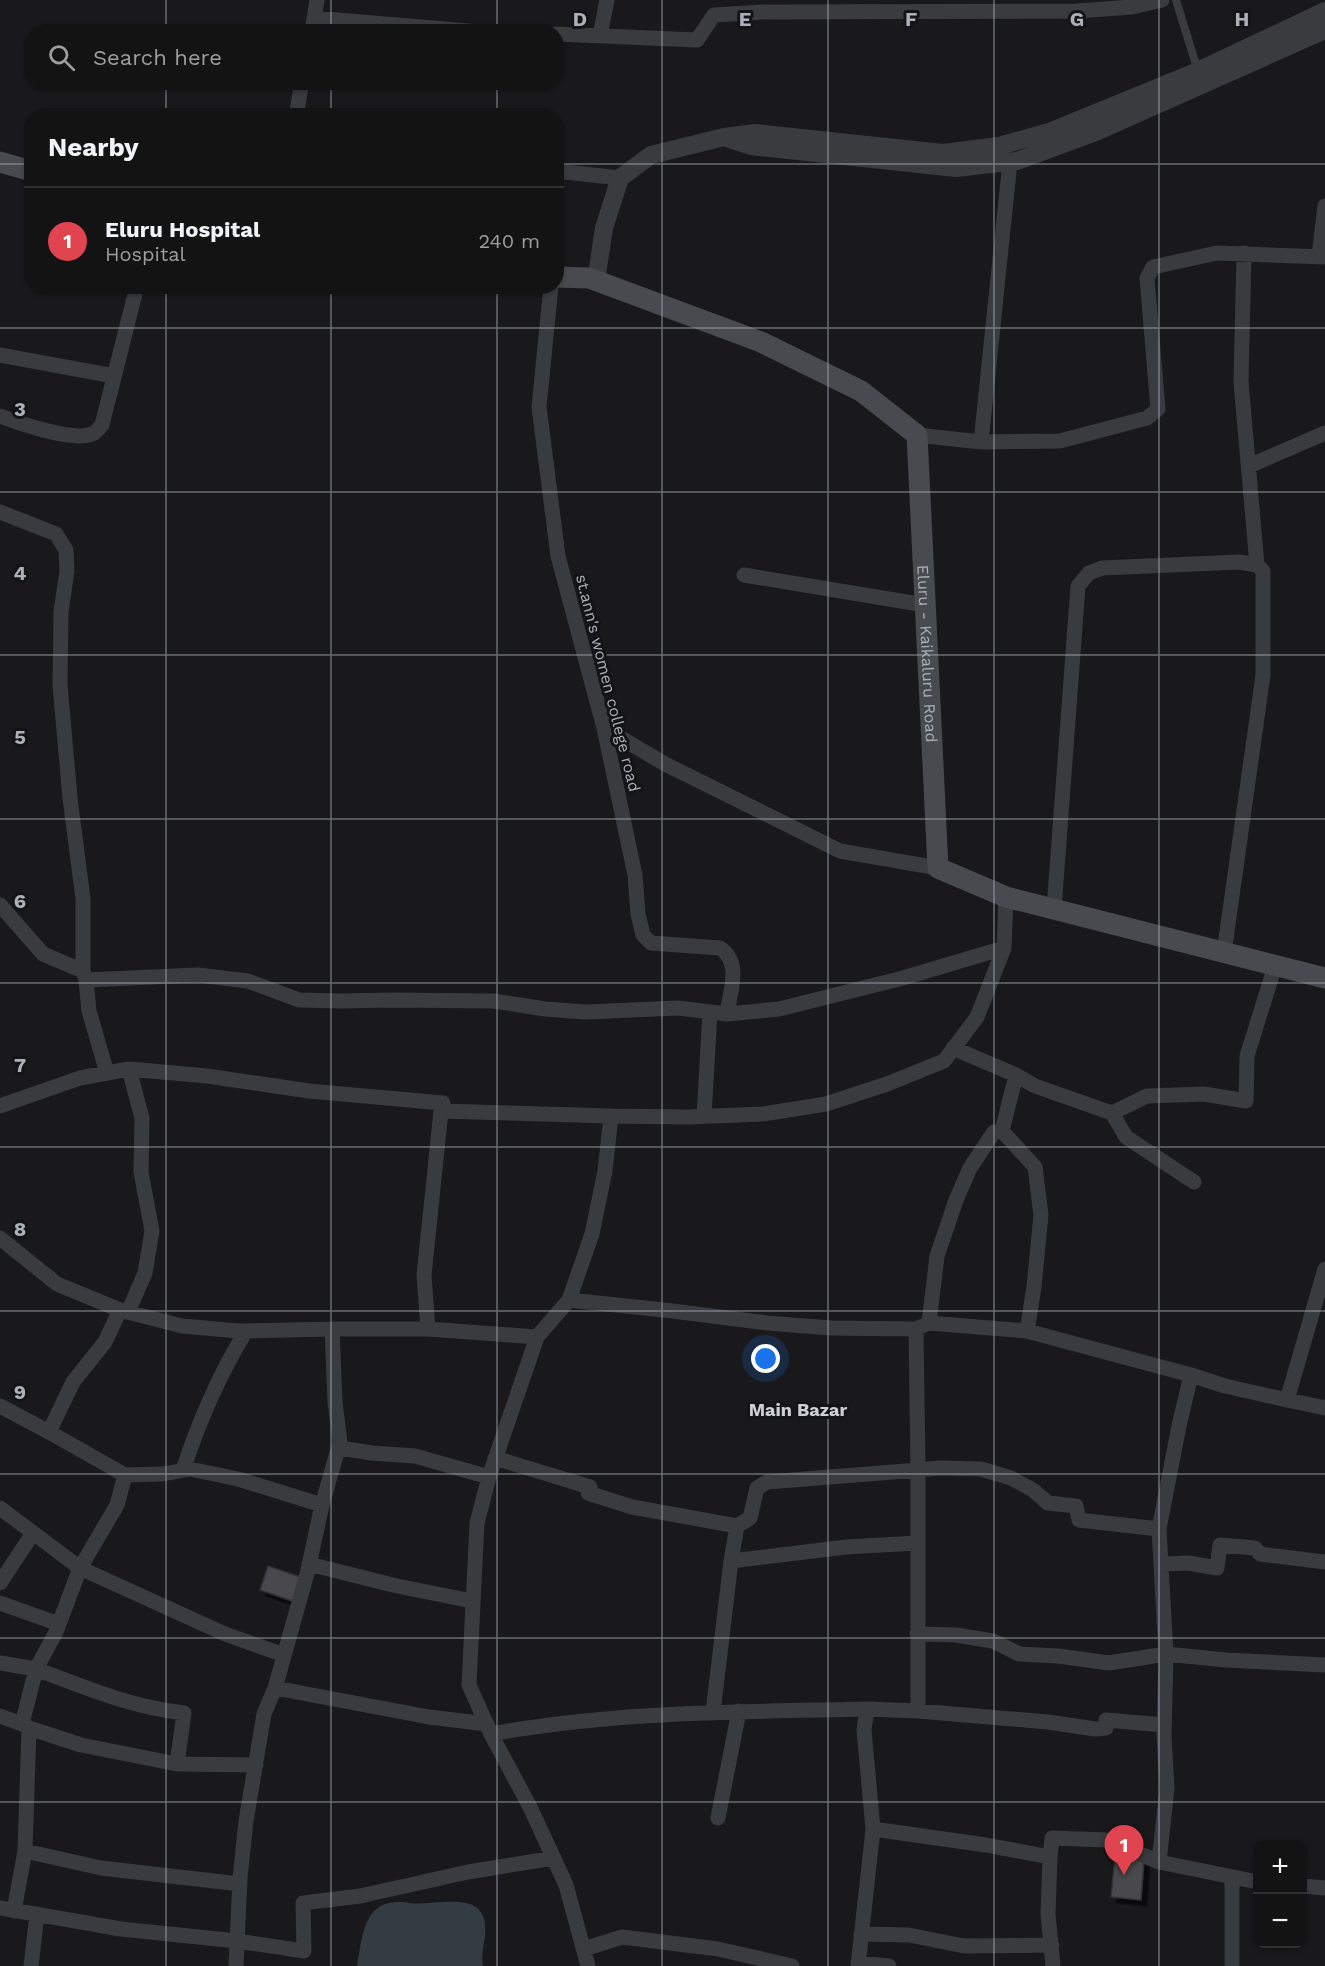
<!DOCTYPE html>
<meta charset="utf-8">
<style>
:root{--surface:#131314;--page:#202022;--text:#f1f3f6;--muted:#9d9ea0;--line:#323234;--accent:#8c9099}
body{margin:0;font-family:"Work Sans",sans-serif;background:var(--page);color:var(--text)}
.controls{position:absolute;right:18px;bottom:18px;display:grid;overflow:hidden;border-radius:12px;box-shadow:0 2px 4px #0004}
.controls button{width:54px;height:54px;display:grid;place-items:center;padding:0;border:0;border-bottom:2px solid var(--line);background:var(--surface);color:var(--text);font:30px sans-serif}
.you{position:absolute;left:766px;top:1359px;width:21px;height:21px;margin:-15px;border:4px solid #fff;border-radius:50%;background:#1a73e8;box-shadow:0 0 0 9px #1a73e833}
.badge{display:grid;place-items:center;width:39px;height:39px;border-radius:50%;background:var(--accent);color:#fff;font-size:20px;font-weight:700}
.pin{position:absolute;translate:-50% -50px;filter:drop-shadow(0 2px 3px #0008)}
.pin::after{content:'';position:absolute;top:32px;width:21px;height:18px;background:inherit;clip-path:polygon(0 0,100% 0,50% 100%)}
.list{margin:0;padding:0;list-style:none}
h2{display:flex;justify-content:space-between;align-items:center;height:78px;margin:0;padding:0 24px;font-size:26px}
h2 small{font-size:20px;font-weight:400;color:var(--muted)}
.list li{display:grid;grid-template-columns:39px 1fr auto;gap:18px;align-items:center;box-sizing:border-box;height:108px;padding:0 24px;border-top:2px solid var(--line)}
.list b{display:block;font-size:22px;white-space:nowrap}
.list p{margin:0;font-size:20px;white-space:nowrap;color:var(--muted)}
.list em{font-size:20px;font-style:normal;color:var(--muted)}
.icon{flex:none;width:33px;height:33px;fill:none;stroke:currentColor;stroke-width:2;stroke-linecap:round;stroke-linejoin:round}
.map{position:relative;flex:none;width:1325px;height:1966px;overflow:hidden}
.search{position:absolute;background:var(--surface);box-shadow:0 2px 4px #0004;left:24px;top:24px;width:540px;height:66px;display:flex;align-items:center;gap:15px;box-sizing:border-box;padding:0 21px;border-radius:24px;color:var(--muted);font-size:22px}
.panel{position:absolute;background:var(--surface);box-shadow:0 2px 4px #0004;left:24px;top:108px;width:540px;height:186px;border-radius:24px}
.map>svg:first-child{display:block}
</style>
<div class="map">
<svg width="1325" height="1966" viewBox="0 0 1325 1966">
<defs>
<filter id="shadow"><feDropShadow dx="5.5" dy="5.5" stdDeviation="0" flood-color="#0009"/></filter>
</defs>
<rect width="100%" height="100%" fill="#19191b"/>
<path fill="#333b43" d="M 404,1902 C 428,1909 481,1887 485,1924 C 487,1939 480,1951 483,1966 L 357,1966 C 361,1946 362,1912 385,1904 C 391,1902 398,1902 404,1902 Z"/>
<path fill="#48494d" stroke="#333336" stroke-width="1.5" filter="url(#shadow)" d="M 268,1566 L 303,1578 L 295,1602 L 260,1590 Z
M 1115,1857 L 1144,1859 L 1141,1900 L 1111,1897 Z"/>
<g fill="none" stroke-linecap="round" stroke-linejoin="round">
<path stroke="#3a3b3f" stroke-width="8" d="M 1176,0 L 1198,71"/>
<path stroke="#3a3b3f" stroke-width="15" d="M 314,18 L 480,32
M 312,32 L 317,0
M 556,34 L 697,40 L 714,15 L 763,12 L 1077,11 L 1132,7 L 1162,0
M 600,36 L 607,0
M 296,116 L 302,82
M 1010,162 L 981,442 L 1060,441 L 1147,418 L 1158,409 L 1147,278 L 1153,267 L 1217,253 L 1325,257
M 556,171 L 620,178
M 1244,253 L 1241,382 L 1257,565
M 1319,256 L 1325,206
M 551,286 L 539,407 L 558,556 L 604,728 L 635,875 L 638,914 L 643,935 L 651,943 L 720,948 C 742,963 730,991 727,1014
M 0,355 L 114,376
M 0,416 C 19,423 73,442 92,434 C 96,433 99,428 102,425 L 137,286
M 917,435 L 981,442
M 1249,466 L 1325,433
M 0,512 L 56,534 L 66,550 L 67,571 L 61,612 L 60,685 L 70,798 L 83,899 L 83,971 L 86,980
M 744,575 L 925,605
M 604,728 L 665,764 L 840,851 L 938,868
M 0,905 L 43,954 L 83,971
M 1054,909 L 1078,586 L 1089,573 L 1102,568 L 1239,562 L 1257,565 L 1263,571 L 1263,675 L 1224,953
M 953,1048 L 1016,1075 L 1035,1086 L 1112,1113 L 1126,1137 L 1194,1182
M 107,1073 L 89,1011 L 86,980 L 198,975 L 248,981 L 299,1000 L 340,1001 L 391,1000 L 494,1001 L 545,1009 L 586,1012 L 678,1008 L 727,1014 L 779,1009 L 903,978 L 1004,948
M 0,1106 L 80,1078 L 129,1069 L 207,1076 L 309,1091 L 443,1103 L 441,1111
M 1112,1113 L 1147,1096 L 1204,1094 L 1246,1101 L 1247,1056 L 1275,966
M 704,1116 L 710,1012
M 1002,1131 L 1016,1075
M 0,1238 L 57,1284 L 120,1310
M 1325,1269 L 1287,1400 L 1325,1408
M 569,1300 L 537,1337 L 489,1477 L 477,1523 L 469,1685 L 491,1734 L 530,1807 L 566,1885 L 588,1966
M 128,1312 L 145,1273 L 152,1231 L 141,1172 L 142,1118 L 129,1069
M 929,1323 L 937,1256 L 956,1200 L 970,1168 L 994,1132 L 1002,1131 L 1035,1167 L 1041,1215 L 1034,1287 L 1027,1331
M 916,1329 L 831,1328 L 767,1323 L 673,1311 L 569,1300 L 592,1234 L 605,1171 L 611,1116 L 688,1117 L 763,1114 L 826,1104 L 887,1084 L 944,1061 L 977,1017 L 1004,948 L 1006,897
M 537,1337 L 428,1329 L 424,1275 L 441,1111 L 611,1116
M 0,1406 L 49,1432 L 73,1382 L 105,1342 L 120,1310 L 182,1326 L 239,1331 L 332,1329
M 49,1432 L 125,1475 L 163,1474 L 190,1469 L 238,1479 L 322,1505
M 339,1448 L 372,1453 L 415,1456 L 489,1477
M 495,1458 L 590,1487 L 588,1493 L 632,1507 L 737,1526 L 750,1518 L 757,1488 L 767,1482 L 918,1470 L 916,1329 L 929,1323 L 1027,1331 L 1191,1375
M 183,1470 C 199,1421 219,1375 246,1331
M 125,1475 L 117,1505 L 80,1568 L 56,1632 L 36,1669 C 86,1688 131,1707 184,1713 L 177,1764 L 256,1765
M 0,1508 L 80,1568 L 225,1634 L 284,1655
M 737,1526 L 731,1561 L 846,1547 L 917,1543
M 1159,1529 L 1079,1520 L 1076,1506 L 1048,1503 L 1033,1490 L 1011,1478 L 981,1469 L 940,1468 L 918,1470 L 918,1711 L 867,1709 L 864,1730 L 873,1829 L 986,1845 L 1050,1857 L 1052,1838 L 1107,1840 L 1159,1862 L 1258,1882
M 309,1564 L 397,1586 L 472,1601
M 1161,1564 L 1188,1563 L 1217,1568 L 1220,1545 L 1255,1548 L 1260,1554 L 1325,1562
M 0,1583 L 33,1533
M 0,1603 L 59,1624
M 917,1634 L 956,1635 L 993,1641 L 1019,1654 L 1058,1656 L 1109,1663 L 1166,1654 L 1159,1529 L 1179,1426 L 1191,1375 L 1225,1386 L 1287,1400
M 0,1663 L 36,1669 L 22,1724
M 275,1688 L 429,1717 L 487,1724
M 918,1711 L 1048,1722 L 1095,1729 L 1106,1728 L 1106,1720 L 1164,1725
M 713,1712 L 731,1561
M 0,1716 L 22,1724 L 29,1728 L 25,1851 L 14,1911
M 29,1728 L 81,1745 L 177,1764
M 491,1734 C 615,1711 741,1712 867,1709
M 718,1818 L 739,1711
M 25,1851 L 101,1868 L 240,1884
M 1050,1857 L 1048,1914 L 1053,1966
M 1159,1862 L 1167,1788 L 1164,1736 L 1166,1654 L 1226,1660 L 1325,1665
M 1302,1886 L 1325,1888
M 0,1908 L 121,1929 L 237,1941 L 304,1951 L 303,1903 L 360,1896 L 468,1872 L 554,1858
M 861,1934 L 909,1935 L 964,1946 L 1052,1945
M 584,1949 L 622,1937 L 718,1949 L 792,1966
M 858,1963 L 889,1966
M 31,1966 L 37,1914
M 236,1966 L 240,1878 L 246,1821 L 264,1714 L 275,1688 L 308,1570 L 322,1505 L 340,1442 L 335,1402 L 332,1329 L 428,1329
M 858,1966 L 873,1829
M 1232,1966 L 1232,1877"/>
<path stroke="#3a3b3f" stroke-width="18" d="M 729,139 L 751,146 L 956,168 L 1017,161 L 1098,131 L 1325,30
M 596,281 L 604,228 L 620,178 L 651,155 L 724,137 L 755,133 L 943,153 L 999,146 L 1049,132 L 1198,71 L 1325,11"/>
<g stroke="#484a4f" stroke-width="21">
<path d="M 0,162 L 32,171"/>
<path id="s1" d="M 556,277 L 589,278 L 761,342 L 861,391 L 917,435 L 938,868 L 1006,897 L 1325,978"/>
</g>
</g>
<path fill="none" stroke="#acb0b9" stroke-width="1.5" stroke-opacity="0.55" d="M 166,0 L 166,32M 331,0 L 331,32M 497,0 L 497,32M 662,0 L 662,1966M 828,0 L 828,1966M 994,0 L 994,1966M 1159,0 L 1159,1966M 166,82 L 166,116M 331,82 L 331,116M 497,82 L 497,116M 0,164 L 32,164M 556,164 L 1325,164M 166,286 L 166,1966M 331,286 L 331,1966M 497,286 L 497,1966M 0,328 L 1325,328M 0,492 L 1325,492M 0,655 L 1325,655M 0,819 L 1325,819M 0,983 L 1325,983M 0,1147 L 1325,1147M 0,1311 L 1325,1311M 0,1474 L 1325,1474M 0,1638 L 1325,1638M 0,1802 L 1325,1802"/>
<g text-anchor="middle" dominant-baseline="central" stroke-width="6" stroke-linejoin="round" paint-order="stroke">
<g font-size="16" fill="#acb0b9" stroke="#141416">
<text stroke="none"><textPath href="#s1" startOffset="618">Eluru - Kaikaluru Road</textPath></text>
<text transform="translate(608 683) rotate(76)">st.ann's women college road</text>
</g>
<g font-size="18" font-weight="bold" fill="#cdcfd5" stroke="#141416">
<text x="798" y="1409">Main Bazar</text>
</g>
</g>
<g font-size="20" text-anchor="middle" font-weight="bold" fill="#acb0b9" stroke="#141416" stroke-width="6" stroke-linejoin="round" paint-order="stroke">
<text x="580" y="26">D</text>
<text x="745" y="26">E</text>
<text x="911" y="26">F</text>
<text x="1077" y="26">G</text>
<text x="1242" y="26">H</text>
<text x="20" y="416">3</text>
<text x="20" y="580">4</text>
<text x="20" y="744">5</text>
<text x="20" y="908">6</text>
<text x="20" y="1072">7</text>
<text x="20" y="1236">8</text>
<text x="20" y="1399">9</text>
</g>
</svg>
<div class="controls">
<button>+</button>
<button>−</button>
</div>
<div class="you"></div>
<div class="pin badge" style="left:1124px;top:1875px;background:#e0444e">1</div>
<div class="search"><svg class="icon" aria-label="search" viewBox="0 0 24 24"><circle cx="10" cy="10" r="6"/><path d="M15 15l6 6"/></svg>Search here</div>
<section class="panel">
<h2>Nearby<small></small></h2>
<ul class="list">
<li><span class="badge" style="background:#e0444e">1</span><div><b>Eluru Hospital</b><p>Hospital</p></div><em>240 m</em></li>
</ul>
</section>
</div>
